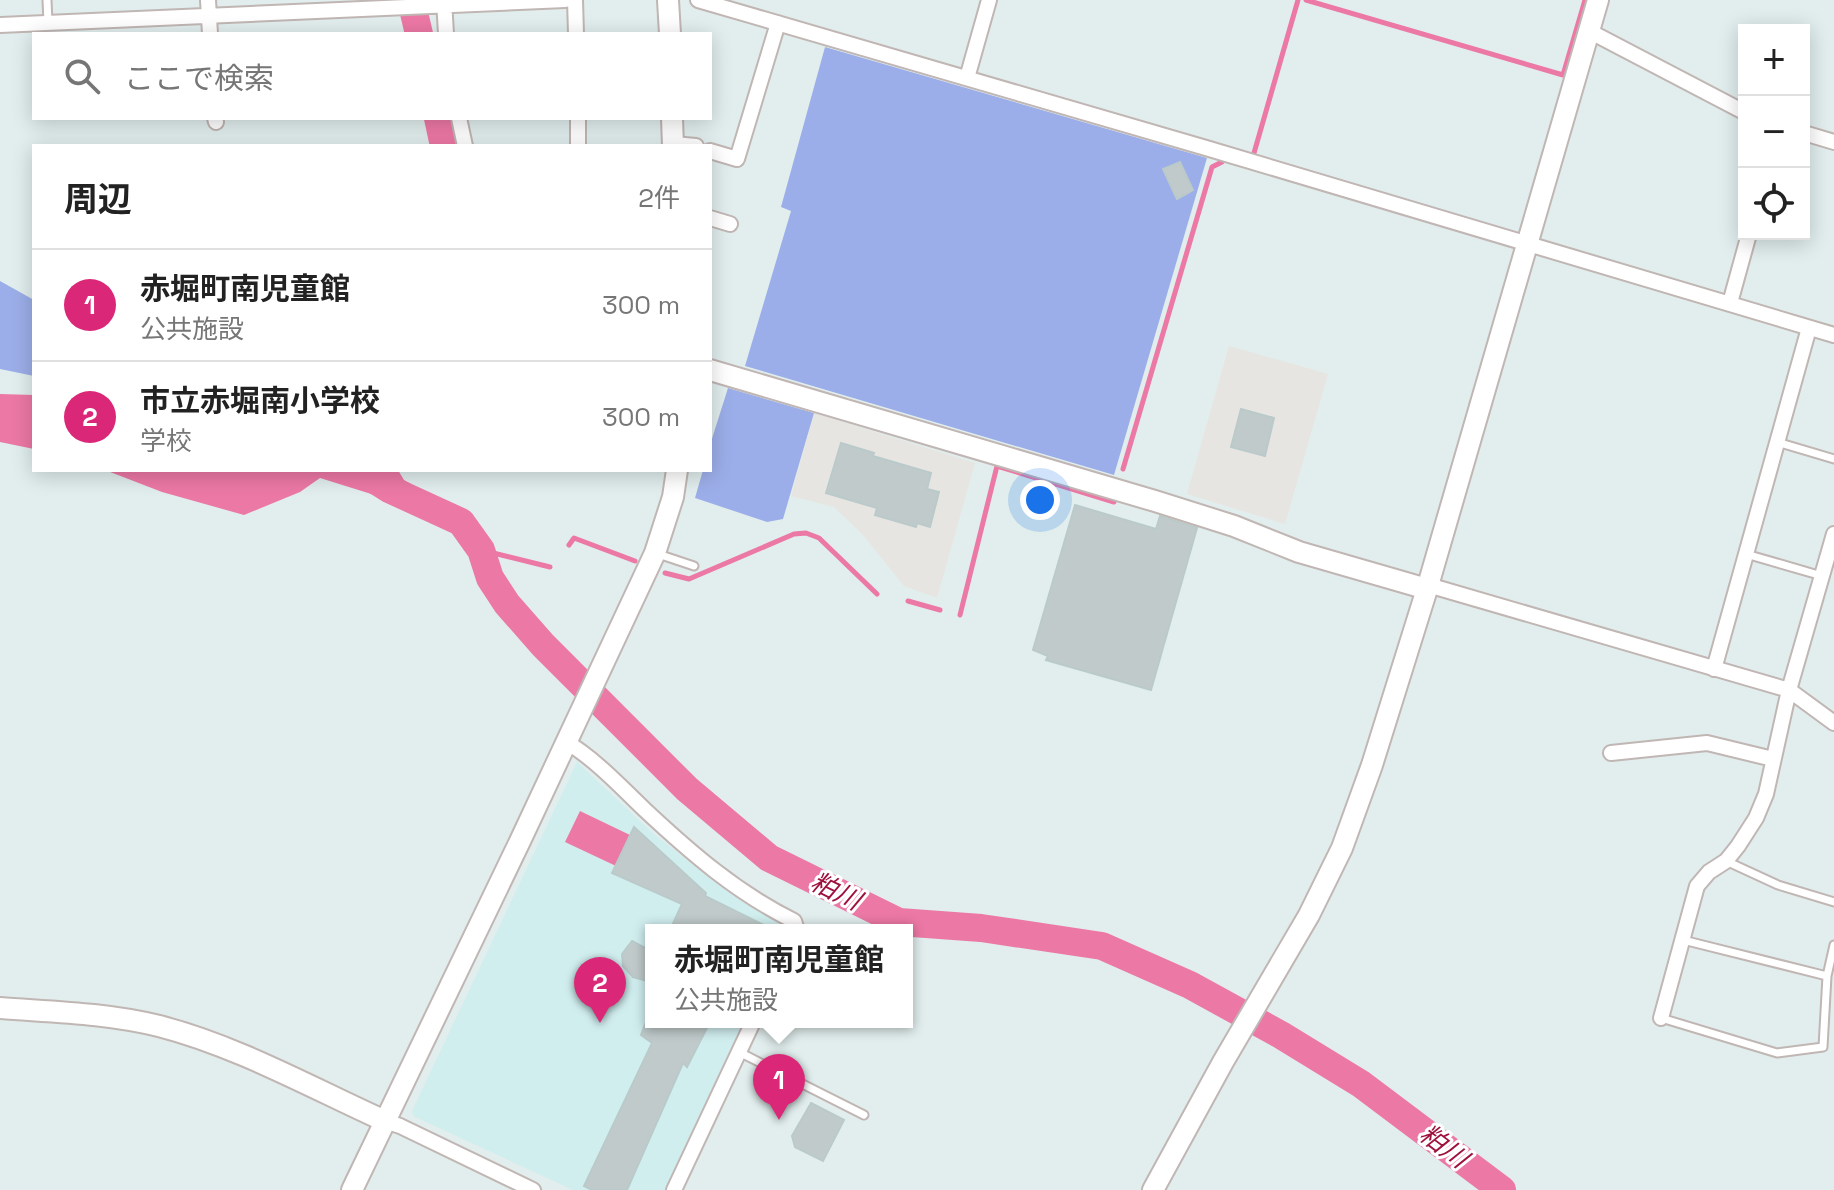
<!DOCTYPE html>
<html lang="ja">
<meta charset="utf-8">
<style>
:root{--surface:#fff;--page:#f2f2f2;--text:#222;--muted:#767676;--line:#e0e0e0;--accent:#db2777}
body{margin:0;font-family:"Space Grotesk","Noto Sans JP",sans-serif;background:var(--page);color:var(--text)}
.controls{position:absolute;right:24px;top:24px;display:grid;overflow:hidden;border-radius:0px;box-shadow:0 4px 20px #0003}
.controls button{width:72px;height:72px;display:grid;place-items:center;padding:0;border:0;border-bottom:2px solid var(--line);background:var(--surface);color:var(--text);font:40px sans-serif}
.you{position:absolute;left:1040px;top:500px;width:28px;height:28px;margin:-20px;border:6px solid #fff;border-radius:50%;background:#1a73e8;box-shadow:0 0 0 12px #1a73e833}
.badge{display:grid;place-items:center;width:52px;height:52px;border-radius:50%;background:var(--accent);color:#fff;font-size:26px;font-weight:700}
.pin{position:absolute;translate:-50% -66px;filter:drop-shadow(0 2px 4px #0008)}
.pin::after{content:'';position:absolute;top:42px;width:28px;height:24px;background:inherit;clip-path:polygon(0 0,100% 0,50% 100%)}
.popup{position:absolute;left:645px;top:924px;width:268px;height:104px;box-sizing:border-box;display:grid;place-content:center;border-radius:0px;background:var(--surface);filter:drop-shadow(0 2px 6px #0005);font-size:26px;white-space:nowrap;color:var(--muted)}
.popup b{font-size:30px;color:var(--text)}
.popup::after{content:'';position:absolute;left:50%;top:100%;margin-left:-16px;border:16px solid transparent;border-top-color:var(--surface)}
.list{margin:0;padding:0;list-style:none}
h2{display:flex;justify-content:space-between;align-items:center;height:104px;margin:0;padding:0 32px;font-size:34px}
h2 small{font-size:26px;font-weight:400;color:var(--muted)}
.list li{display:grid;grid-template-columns:52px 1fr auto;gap:24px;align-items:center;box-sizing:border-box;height:112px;padding:0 32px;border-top:2px solid var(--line)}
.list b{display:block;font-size:30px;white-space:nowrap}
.list p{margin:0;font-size:26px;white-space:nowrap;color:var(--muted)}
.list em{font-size:26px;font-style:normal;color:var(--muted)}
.icon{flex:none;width:44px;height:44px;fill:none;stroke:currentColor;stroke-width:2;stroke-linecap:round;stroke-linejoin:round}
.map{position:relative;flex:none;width:1834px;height:1190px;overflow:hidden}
.search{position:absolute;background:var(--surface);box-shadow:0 4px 20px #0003;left:32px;top:32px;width:680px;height:88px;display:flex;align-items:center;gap:20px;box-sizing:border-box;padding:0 28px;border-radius:0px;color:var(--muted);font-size:30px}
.panel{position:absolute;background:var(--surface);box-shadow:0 4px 20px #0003;left:32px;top:144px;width:680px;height:328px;border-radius:0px}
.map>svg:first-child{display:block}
</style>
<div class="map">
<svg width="1834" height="1190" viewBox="0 0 1834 1190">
<rect width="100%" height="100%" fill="#e1eeed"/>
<path fill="#e7e5e1" d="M 1229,346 L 1328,374 L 1285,524 L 1187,494 Z
M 814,413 L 975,463 L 937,598 L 904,586 L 863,535 L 834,507 L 791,496 Z"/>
<path fill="#d1eeef" d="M 577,762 L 653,833 L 703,873 L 744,903 L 785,926 L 787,930 L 651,930 L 651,1022 L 747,1022 L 667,1190 L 573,1190 L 413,1116 L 412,1111 Z"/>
<path fill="#9caee9" d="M 825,47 L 1207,158 L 1114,475 L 745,366 L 791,211 L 781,207 Z
M 0,281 L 34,300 L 34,376 L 0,369 Z
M 728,388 L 814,413 L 783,519 L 767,522 L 695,498 L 703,470 L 710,470 L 710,445 Z"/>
<path fill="#ec78a5" d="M 0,394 L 34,395 L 34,449 L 0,442 Z
M 105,470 L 398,470 L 404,480 L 442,502 L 461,522 L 320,478 L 300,492 L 244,515 L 162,492 Z
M 580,811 L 630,835 L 616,866 L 565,842 Z"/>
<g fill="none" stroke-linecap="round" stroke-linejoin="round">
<path stroke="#ec78a5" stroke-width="5" d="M 1306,0 L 1563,75 L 1585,0
M 1254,153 L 1298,0
M 1123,469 L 1212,167 L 1222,162
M 569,545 L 574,538 L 635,561
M 481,550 L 550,567
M 665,573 L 689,579 L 794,534 L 806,533 L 819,538 L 877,594
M 908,601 L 940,610
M 960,615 L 997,466 L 1114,502"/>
<path stroke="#ec78a5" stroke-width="28" d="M 411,0 L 419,34
M 438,118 L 444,146
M 359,470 L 389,489 L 461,522 L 481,550 L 490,578 L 507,604 L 543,645 L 687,789 L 769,858 L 899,922 L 981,928 L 1102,946 L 1190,985 L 1281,1035 L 1361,1084 L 1502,1190"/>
</g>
<path fill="#c0caca" stroke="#bacaca" stroke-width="2" d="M 1180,162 L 1193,190 L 1177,199 L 1163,169 Z
M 1241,409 L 1274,418 L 1265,456 L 1231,447 Z
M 841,443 L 874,453 L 873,456 L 931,473 L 927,489 L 939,492 L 930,527 L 917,523 L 916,527 L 875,515 L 877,508 L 826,493 Z
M 1075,505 L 1156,529 L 1160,516 L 1197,528 L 1151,690 L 1046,660 L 1048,656 L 1033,650 Z
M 634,827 L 706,893 L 705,896 L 774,930 L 670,930 L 682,904 L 612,873 Z
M 632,941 L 651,951 L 651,982 L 633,977 L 623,966 L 622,954 Z
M 646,1022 L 710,1022 L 687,1067 L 683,1063 L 627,1190 L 592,1190 L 584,1186 L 652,1043 L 641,1035 Z
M 811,1103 L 844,1120 L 823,1161 L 795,1147 L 792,1136 Z"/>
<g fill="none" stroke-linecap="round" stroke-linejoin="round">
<defs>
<path id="lane" d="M 47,0 L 48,22
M 1777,442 L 1834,459
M 658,554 L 694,566
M 1746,554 L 1822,576
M 1726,861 L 1778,885 L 1834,902
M 1683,940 L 1827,976
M 1661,1018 L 1777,1053 L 1823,1047 L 1827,976 L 1834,945
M 739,1052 L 864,1115"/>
<path id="street" d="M 208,0 L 210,34
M 444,0 L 446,34
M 575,0 L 576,34
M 698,0 L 1206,148 L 1834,335
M 0,25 L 565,0
M 1589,31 L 1744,112
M 967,78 L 989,0
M 215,118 L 216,122
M 459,118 L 465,146
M 578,118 L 578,146
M 1804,133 L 1834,142
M 673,144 L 696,146
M 710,151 L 737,159 L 778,23
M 710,218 L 730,224
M 1730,303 L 1749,234
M 1428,585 L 1789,690 L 1834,723
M 1714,669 L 1809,328
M 565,741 C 595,759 620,786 645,810 C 691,853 737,893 794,921 L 797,930
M 1611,753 L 1707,743 L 1773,759
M 1661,1018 L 1697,886 L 1709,872 L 1726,861 L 1738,846 L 1756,818 L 1766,794 L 1789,690 L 1834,534
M 385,1121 L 400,1126 L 533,1190
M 674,1190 L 753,1022"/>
<path id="secondary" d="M 668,0 L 670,34
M 672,118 L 673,146
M 710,370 L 1155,501 L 1234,526 L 1299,552 L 1427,589
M 0,1008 C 53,1012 107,1013 159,1026 C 237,1046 312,1088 385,1121
M 352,1190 L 521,839 L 655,553 L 673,497 L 677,470
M 1153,1190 L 1223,1062 L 1309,915 L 1342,848 L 1372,765 L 1427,589 L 1598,0"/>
</defs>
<use href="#lane" stroke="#c0b6b4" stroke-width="11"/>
<use href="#street" stroke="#c0b6b4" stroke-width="18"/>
<use href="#secondary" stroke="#c0b6b4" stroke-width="24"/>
<use href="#lane" stroke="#fff" stroke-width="7"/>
<use href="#street" stroke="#fff" stroke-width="14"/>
<use href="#secondary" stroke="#fff" stroke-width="20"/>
</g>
<g text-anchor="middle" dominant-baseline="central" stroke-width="6" stroke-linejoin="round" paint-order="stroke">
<g font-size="26" font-style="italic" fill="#9e113d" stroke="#fff">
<text transform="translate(836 891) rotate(26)">粕川</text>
<text transform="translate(1444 1146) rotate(37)">粕川</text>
</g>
</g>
</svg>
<div class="controls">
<button>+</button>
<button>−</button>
<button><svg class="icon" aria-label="locate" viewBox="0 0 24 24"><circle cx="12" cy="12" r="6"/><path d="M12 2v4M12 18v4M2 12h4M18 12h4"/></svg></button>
</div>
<div class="you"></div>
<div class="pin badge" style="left:779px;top:1120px">1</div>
<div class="popup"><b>赤堀町南児童館</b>公共施設</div>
<div class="pin badge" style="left:600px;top:1023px">2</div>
<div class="search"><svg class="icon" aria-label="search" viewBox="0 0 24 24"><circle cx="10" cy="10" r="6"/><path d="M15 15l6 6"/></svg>ここで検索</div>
<section class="panel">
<h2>周辺<small>2件</small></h2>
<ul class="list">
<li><span class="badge">1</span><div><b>赤堀町南児童館</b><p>公共施設</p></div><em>300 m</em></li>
<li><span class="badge">2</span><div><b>市立赤堀南小学校</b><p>学校</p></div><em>300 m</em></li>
</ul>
</section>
</div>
